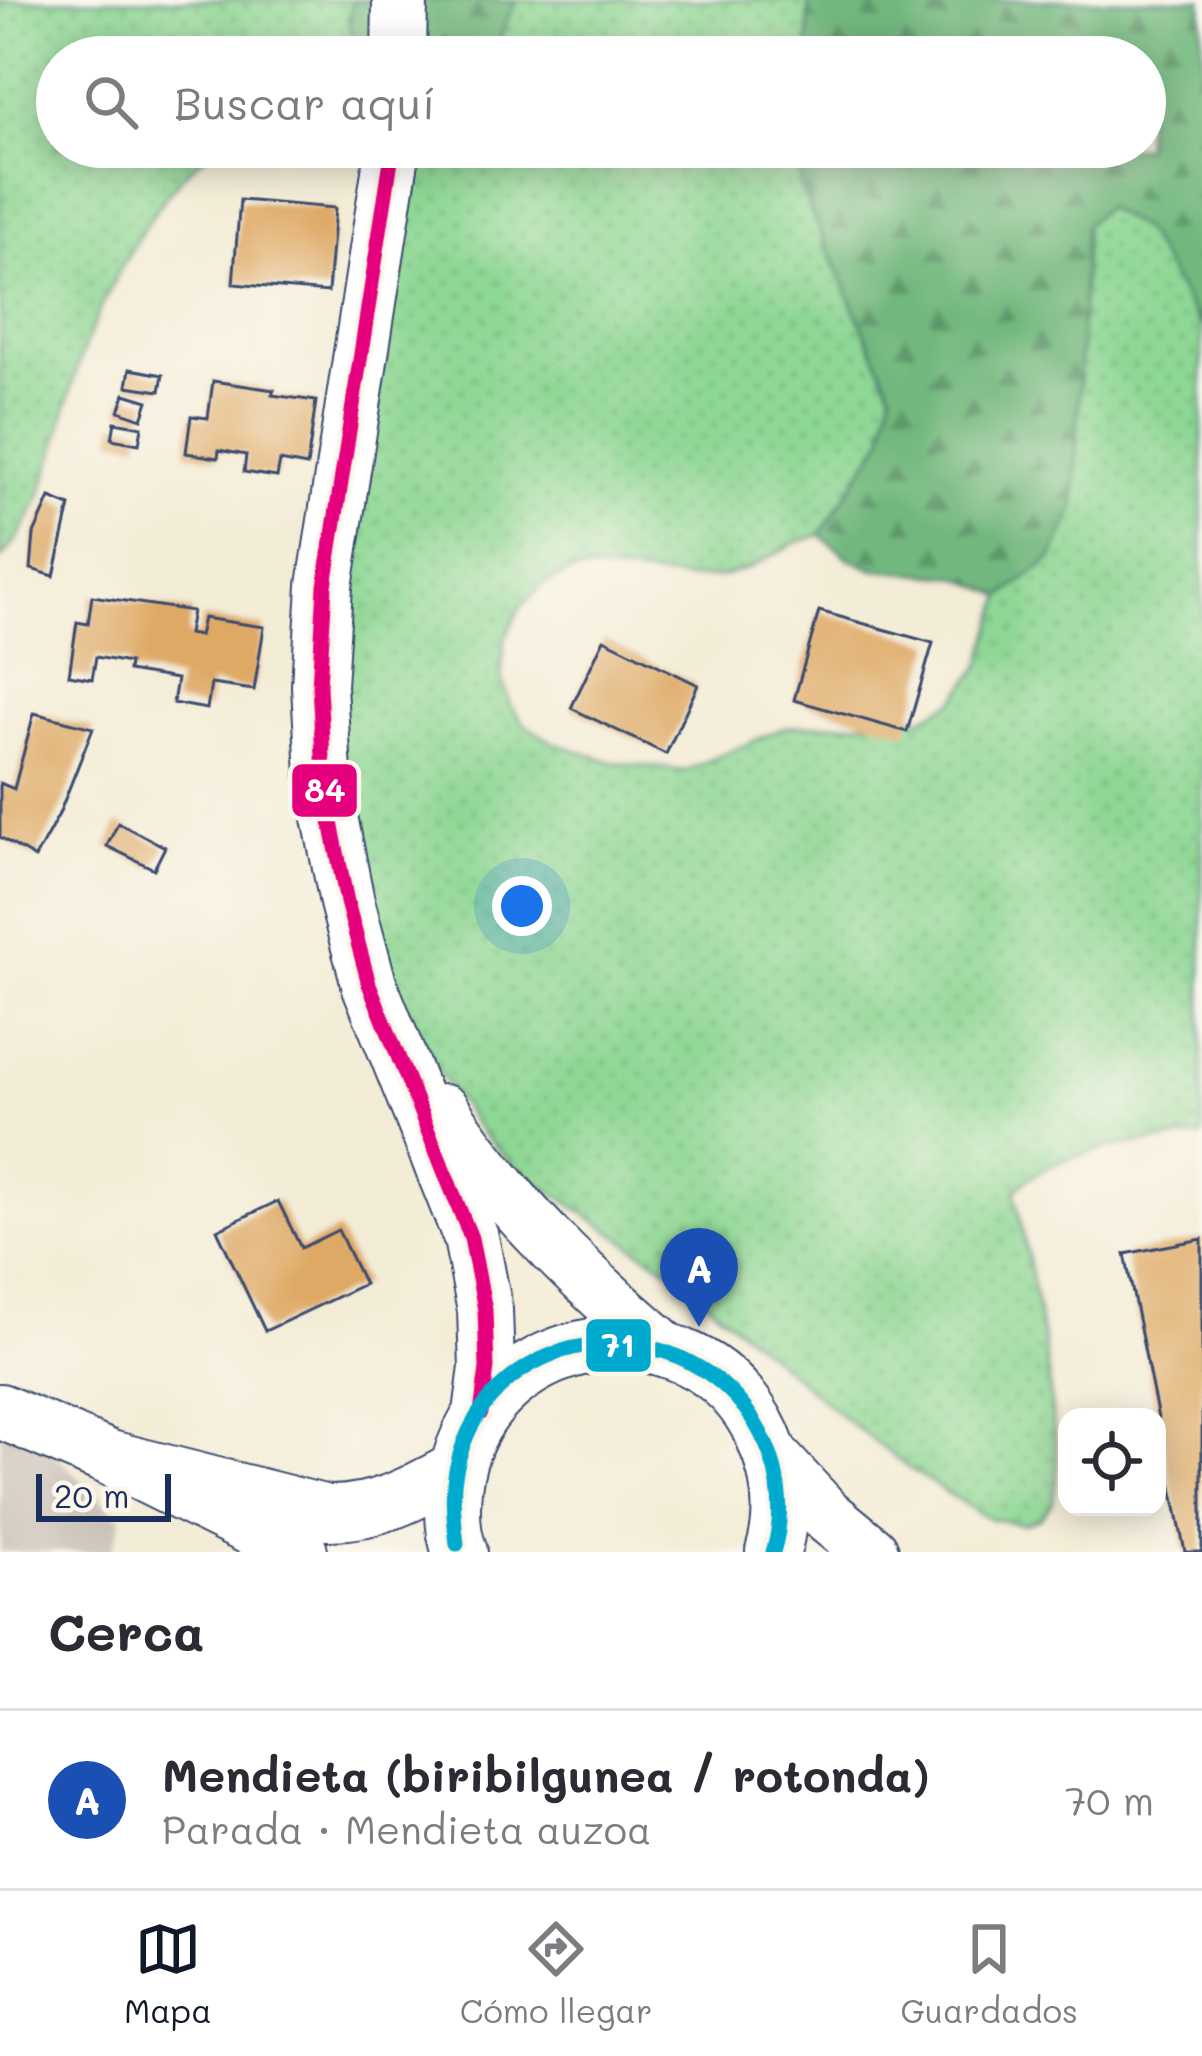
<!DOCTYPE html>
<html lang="es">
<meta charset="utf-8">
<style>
:root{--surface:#fff;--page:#f7f7f7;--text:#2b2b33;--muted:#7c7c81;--line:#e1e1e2;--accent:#111827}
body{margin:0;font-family:Mali,sans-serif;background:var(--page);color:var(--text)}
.controls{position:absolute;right:36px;bottom:36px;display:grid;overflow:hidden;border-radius:24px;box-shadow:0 6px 30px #0003}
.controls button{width:108px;height:108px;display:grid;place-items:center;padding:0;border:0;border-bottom:3px solid var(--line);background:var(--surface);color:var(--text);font:60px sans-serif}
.scale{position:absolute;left:36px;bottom:30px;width:135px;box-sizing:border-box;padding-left:12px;border:6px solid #1b2f5e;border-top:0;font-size:33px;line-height:42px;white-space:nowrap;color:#1b2f5e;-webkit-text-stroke:9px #fbf7ec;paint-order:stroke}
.you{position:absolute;left:522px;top:906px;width:42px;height:42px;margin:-30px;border:9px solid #fff;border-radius:50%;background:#1a73e8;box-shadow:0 0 0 18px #1a73e833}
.badge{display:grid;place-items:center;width:78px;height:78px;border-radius:50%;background:var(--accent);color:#fff;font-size:39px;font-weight:700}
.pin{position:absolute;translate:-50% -99px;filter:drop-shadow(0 3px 6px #0008)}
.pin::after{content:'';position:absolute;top:63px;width:42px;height:36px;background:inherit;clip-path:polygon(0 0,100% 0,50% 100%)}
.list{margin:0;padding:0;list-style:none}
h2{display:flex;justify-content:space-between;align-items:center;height:156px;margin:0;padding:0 48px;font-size:51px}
h2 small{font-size:39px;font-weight:400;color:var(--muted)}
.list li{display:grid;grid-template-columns:78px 1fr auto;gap:36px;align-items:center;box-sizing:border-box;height:180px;padding:0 48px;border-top:3px solid var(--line)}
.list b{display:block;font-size:45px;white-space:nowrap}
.list p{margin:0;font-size:39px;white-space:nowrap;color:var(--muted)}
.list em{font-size:39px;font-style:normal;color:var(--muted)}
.icon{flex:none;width:66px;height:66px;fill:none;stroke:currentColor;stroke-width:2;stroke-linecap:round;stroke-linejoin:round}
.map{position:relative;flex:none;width:1202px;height:1552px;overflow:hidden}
.search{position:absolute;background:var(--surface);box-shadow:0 6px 30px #0003;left:36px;right:36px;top:36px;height:132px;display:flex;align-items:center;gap:30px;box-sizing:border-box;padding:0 42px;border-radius:66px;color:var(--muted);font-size:45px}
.sheet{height:336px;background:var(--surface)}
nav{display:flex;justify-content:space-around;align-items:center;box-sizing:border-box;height:168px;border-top:3px solid var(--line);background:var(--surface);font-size:33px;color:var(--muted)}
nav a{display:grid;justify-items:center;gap:6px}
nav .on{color:var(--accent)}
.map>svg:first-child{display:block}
</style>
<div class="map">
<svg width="1202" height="1552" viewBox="0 0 1202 1552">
<defs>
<pattern id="grass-dots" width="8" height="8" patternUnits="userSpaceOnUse" patternTransform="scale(3)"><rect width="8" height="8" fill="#8ed794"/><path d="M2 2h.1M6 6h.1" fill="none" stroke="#7ab982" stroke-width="1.8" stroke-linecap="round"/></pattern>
<pattern id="forest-firs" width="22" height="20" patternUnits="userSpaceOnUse" patternTransform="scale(3)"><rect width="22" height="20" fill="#72b87e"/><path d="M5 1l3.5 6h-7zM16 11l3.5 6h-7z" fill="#5d966a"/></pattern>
</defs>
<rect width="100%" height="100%" fill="#fbf7ec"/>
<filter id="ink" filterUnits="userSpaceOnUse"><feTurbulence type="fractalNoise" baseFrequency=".00833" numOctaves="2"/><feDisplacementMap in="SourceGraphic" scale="24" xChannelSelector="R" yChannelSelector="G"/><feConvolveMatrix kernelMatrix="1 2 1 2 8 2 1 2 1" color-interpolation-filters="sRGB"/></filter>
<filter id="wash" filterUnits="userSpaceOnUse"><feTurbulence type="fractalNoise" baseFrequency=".004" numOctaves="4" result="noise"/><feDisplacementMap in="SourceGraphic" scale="48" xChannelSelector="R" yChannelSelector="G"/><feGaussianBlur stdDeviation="2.7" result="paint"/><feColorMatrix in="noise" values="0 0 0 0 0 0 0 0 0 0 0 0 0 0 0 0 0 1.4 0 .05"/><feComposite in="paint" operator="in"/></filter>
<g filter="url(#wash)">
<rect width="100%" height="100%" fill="#f3ecd6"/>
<path fill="#ccc2b9" d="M 0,1403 L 122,1519 L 111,1552 L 0,1552 Z"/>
<path fill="url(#grass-dots)" stroke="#548379" stroke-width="3" d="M 0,0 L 353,0 L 348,20 L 356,57 L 57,57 L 57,147 L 222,147 C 164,169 96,307 78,366 C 56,433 51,507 0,559 Z
M 516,0 L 809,0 L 808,57 L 492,57 Z
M 424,147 L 802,147 L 800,187 L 892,392 L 883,438 L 820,535 L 795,543 L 750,568 L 721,577 L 687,579 L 591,570 L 571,572 L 544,584 L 521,606 L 505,638 L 501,677 L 511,706 L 525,725 L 554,743 L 612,762 L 685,771 L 786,727 L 922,718 L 954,701 L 981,665 L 1003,596 L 1052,559 L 1075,507 L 1084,225 L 1105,207 L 1143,230 L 1202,328 L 1202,1137 C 1152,1141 1047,1149 1015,1192 L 1045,1349 L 1058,1466 L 1053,1502 L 1040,1518 L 1023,1524 L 992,1519 L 977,1512 L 910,1469 L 843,1417 L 671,1271 L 519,1170 L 480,1132 L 438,1071 L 391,978 L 327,702 L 400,151 Z"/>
<path fill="url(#forest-firs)" stroke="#46746e" stroke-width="3" d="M 353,0 L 516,0 L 492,57 L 356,57 L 348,20 Z
M 809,0 L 1202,0 L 1202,328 L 1143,230 L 1105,207 L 1085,225 L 1075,507 L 1052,559 L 1003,596 L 958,577 L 875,570 L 850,559 L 820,535 L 883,438 L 892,392 L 800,187 L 802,147 L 1145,147 L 1145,57 L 808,57 Z"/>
<g id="blocks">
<path fill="#dea965" d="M 240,200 L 335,208 L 328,292 L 233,284 Z
M 130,369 L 163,375 L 160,391 L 127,386 Z
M 213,381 L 274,390 L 272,395 L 316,401 L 307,466 L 280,461 L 277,477 L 244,472 L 246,455 L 219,450 L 218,458 L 186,453 L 191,416 L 208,418 Z
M 125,394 L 148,401 L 142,419 L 119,411 Z
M 115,422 L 142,427 L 139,444 L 112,439 Z
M 50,498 L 70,506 L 54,576 L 31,569 L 34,534 Z
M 92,596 L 192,611 L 188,634 L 199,636 L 203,618 L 264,627 L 254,690 L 211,684 L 207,709 L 173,703 L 177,679 L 128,671 L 129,663 L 96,657 L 92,679 L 69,675 L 77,622 L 88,624 Z
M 819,611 L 933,643 L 907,732 L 794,700 Z
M 604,639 L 698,685 L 666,754 L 571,708 Z
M 34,713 L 93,728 L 59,814 L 35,858 L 0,837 L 0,783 L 14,789 Z
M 118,823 L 165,847 L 154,869 L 107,846 Z
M 278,1201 L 301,1248 L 338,1230 L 364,1284 L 265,1331 L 217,1230 Z
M 1202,1239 L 1202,1552 L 1185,1552 L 1125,1254 Z"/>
</g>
</g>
<g filter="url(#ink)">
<use href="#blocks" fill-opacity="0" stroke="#3b4b70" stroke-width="3"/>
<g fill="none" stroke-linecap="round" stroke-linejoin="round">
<defs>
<path id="secondary" d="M 399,57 L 400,0
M 393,147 L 325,586 L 319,686 L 325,792 L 347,902 L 369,984 L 471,1238 L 485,1310 L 487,1368 L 481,1413
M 443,1112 C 505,1205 582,1279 666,1350
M 0,1411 L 110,1458 L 300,1552
M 772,1457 L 826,1515 L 871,1552
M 110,1458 L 327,1513 C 376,1514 414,1493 456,1470
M 460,1552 C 452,1532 452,1510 454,1489 C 472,1328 696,1287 763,1436 C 779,1472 785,1513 773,1552"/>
</defs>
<use href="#secondary" stroke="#3b4b70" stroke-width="58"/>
<use href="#secondary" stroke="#fff" stroke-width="54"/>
<defs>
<path id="bus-1" d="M 393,147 L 325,586 L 319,686 L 325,792 L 347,902 L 369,984 L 471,1238 L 485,1310 L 487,1368 L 481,1413"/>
<path id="bus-2" d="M 457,1544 C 454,1519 451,1495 456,1470 C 489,1313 702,1300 766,1444 C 781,1477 784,1518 773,1552"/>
</defs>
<use href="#bus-1" stroke="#fbf7ec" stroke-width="24"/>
<use href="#bus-2" stroke="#fbf7ec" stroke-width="24"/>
<use href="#bus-1" stroke="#e5007d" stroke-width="15"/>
<use href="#bus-2" stroke="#00a9ce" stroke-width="15"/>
</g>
</g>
<g stroke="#fbf7ec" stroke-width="4.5">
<rect x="290" y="762" width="69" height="57" rx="12" fill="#e5007d"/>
<rect x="584" y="1317" width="69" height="57" rx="12" fill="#00a9ce"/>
</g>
<g font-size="33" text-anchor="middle" font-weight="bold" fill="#fff">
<text x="325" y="802">84</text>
<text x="618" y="1357">71</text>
</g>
</svg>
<div class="controls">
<button><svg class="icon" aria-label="locate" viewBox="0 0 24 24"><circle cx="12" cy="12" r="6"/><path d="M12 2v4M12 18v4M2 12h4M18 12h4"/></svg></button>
</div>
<div class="scale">20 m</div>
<div class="you"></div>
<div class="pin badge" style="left:699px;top:1327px;background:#1a4fb4">A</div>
<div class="search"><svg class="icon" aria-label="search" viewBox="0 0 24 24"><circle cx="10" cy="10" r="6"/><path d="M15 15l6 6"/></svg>Buscar aquí</div>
</div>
<section class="sheet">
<h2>Cerca<small></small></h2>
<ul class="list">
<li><span class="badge" style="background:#1a4fb4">A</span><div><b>Mendieta (biribilgunea / rotonda)</b><p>Parada · Mendieta auzoa</p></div><em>70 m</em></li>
</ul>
</section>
<nav>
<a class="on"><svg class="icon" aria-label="map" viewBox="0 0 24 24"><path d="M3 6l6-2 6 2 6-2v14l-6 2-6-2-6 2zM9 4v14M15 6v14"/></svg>Mapa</a>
<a><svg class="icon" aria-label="directions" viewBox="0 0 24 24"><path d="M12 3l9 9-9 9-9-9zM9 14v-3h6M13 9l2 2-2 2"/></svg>Cómo llegar</a>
<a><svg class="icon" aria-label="saved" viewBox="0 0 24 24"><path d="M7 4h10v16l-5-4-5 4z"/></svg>Guardados</a>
</nav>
